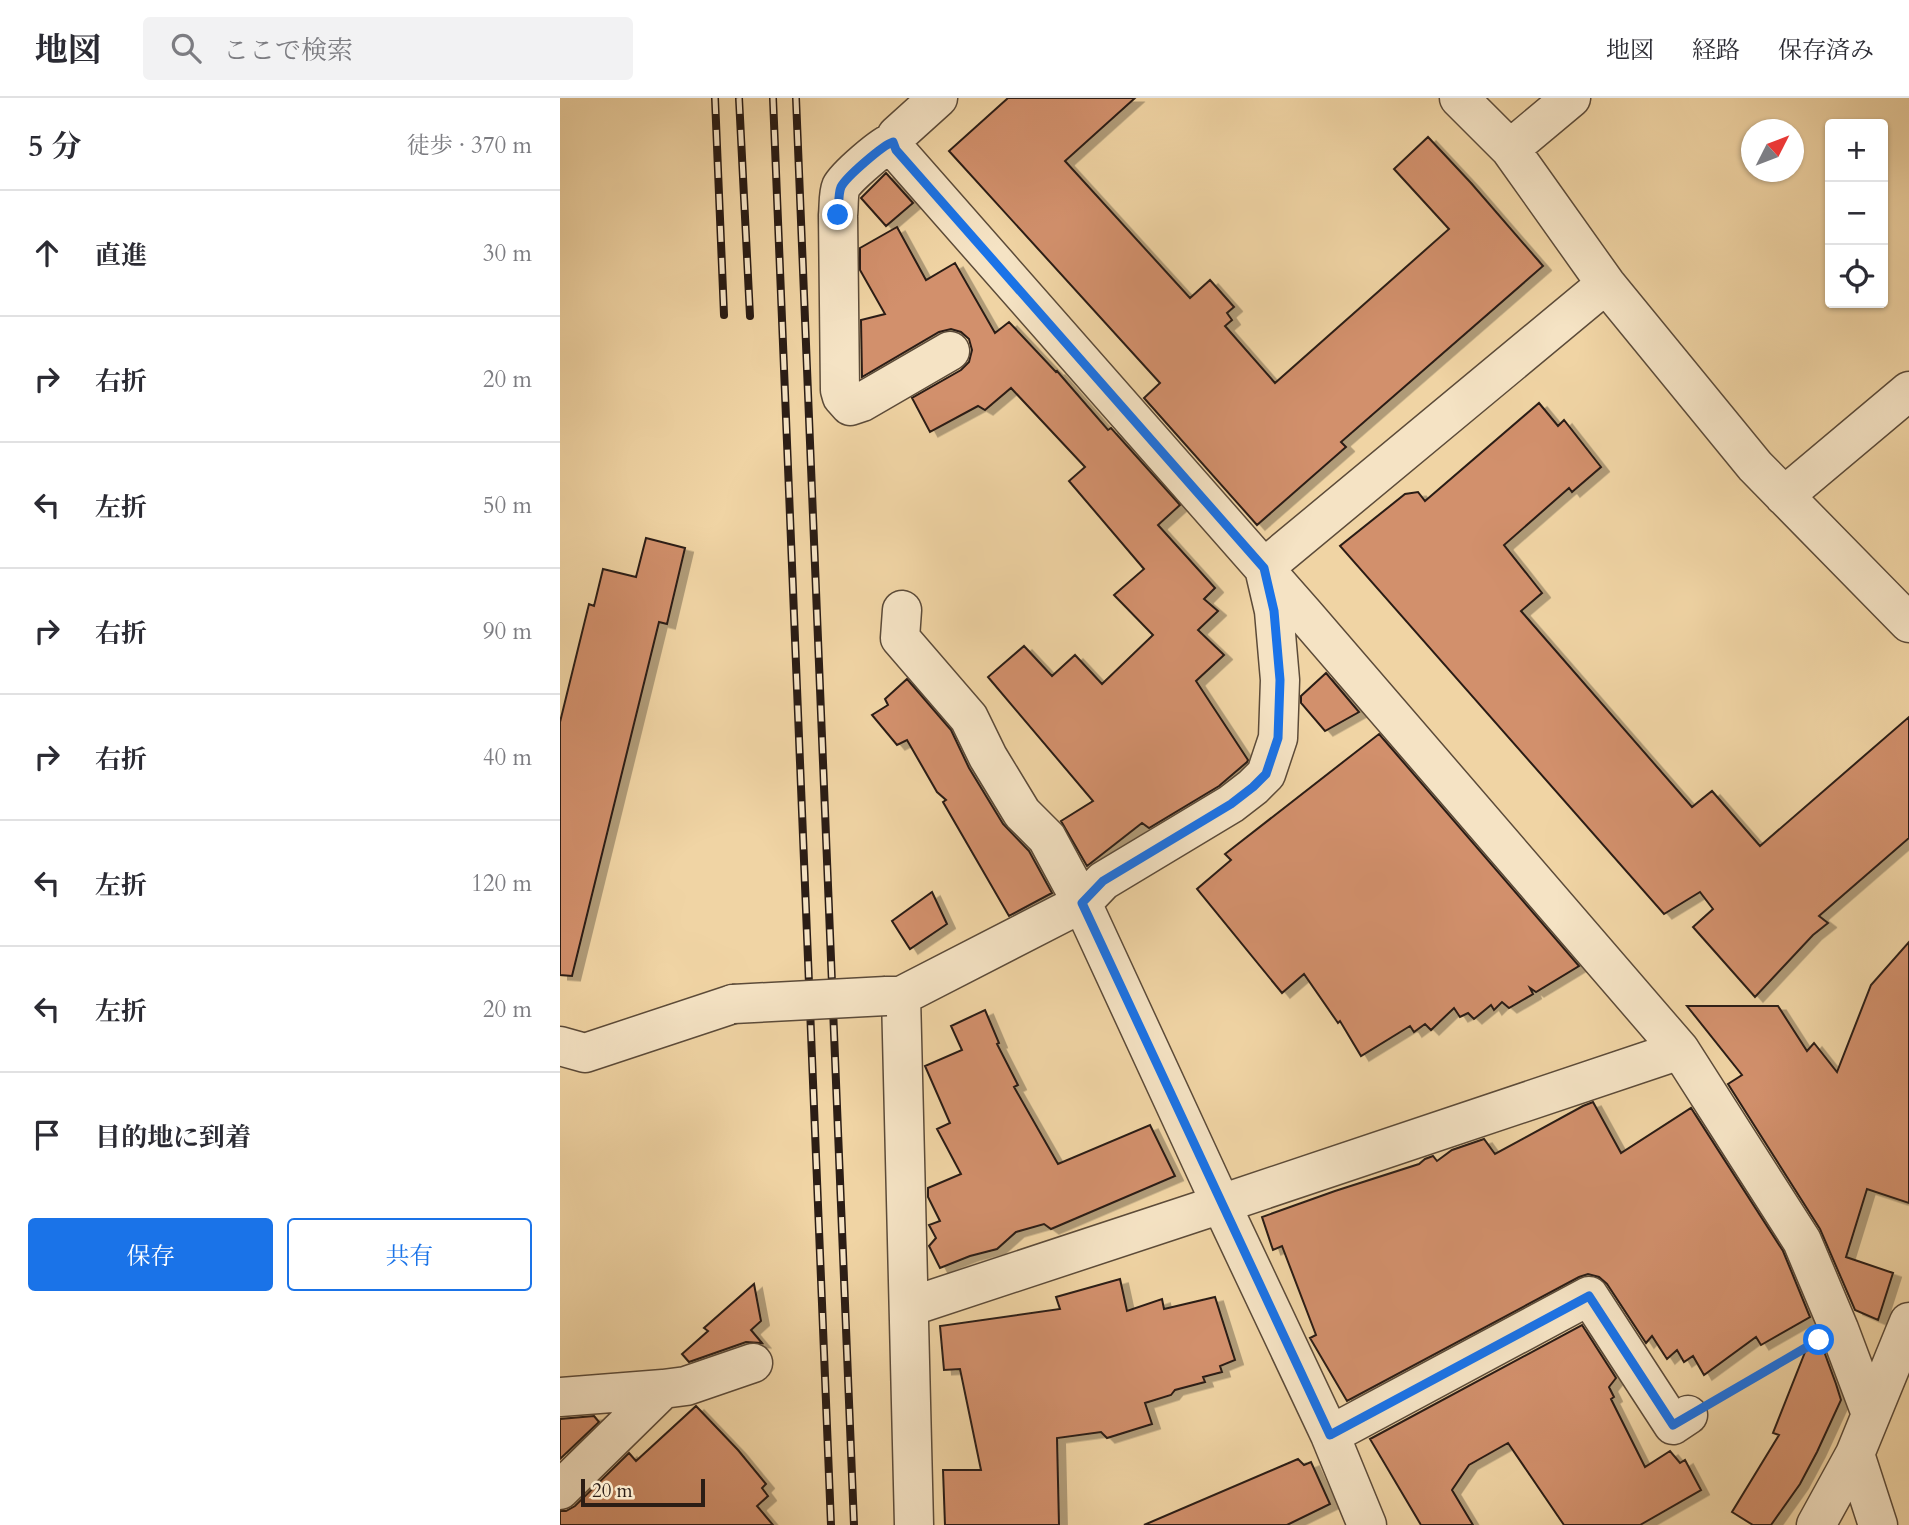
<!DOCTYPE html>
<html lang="ja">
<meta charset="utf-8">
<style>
:root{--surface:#fff;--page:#f2f2f3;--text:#2b2b33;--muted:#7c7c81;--line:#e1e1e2;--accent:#1a73e8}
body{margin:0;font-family:Cardo,"Noto Serif JP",serif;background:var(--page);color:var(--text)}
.controls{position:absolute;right:21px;top:21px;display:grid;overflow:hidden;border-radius:7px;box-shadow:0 2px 5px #0004}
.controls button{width:63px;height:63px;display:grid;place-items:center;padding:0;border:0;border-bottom:2px solid var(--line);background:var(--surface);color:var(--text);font:35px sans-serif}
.compass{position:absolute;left:1181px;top:21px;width:63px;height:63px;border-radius:50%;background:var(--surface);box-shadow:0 2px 5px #0004;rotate:48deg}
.scale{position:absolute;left:21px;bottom:18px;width:124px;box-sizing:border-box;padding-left:7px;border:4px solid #2b1d15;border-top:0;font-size:19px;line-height:24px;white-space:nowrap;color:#2b1d15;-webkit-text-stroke:5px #f5e3c4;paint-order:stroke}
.stop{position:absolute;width:21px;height:21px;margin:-16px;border:5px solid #1a73e8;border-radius:50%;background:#fff}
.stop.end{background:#1a73e8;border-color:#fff;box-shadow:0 2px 7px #0008}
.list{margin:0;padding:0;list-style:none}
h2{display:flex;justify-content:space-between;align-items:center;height:91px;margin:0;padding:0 28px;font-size:30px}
h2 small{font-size:23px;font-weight:400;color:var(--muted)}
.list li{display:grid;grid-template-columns:46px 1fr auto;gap:21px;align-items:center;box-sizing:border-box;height:126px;padding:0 28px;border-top:2px solid var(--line)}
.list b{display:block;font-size:26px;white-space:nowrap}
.list em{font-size:23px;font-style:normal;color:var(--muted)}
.actions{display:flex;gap:14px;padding:21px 28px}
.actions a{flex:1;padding:16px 0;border:2px solid var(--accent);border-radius:7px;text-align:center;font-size:24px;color:var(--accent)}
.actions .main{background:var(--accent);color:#fff}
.icon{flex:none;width:38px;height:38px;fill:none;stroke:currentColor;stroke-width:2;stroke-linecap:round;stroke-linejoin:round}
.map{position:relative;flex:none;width:1349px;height:1427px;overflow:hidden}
header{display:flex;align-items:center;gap:42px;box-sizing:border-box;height:98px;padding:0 35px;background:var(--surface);border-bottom:2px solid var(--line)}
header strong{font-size:33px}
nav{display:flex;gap:38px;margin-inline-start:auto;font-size:24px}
.search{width:490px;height:63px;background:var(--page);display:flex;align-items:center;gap:18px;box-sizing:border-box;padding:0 24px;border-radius:7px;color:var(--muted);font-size:26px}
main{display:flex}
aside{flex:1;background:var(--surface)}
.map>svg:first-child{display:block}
</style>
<header>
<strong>地図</strong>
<div class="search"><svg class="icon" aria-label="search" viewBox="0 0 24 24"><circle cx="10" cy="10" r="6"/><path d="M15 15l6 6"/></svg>ここで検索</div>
<nav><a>地図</a><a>経路</a><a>保存済み</a></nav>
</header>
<main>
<aside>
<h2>5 分<small>徒歩 · 370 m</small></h2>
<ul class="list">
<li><svg class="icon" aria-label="ahead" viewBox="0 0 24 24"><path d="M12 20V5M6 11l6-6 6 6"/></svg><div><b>直進</b></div><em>30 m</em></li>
<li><svg class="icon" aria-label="right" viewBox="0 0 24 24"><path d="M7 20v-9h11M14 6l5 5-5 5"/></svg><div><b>右折</b></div><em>20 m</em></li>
<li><svg class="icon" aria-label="left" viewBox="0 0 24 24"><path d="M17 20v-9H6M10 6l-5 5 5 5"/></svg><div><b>左折</b></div><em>50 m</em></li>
<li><svg class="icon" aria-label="right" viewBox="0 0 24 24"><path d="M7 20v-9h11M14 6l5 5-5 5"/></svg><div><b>右折</b></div><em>90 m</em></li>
<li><svg class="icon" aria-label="right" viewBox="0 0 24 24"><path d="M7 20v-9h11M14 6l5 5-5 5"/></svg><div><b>右折</b></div><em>40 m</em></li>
<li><svg class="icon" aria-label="left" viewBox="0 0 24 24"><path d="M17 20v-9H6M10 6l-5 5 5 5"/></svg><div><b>左折</b></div><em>120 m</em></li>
<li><svg class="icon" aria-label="left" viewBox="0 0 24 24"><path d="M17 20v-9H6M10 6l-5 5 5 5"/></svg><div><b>左折</b></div><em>20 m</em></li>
<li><svg class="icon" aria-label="arrive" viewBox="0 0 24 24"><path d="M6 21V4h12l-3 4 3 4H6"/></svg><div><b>目的地に到着</b></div></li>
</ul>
<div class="actions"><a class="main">保存</a><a>共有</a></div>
</aside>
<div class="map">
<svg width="1349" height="1427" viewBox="0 0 1349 1427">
<defs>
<filter id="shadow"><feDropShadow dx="8" dy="4.5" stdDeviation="0" flood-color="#0004"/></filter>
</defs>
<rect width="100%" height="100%" fill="#f0d4a4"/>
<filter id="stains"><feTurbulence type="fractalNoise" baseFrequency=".00286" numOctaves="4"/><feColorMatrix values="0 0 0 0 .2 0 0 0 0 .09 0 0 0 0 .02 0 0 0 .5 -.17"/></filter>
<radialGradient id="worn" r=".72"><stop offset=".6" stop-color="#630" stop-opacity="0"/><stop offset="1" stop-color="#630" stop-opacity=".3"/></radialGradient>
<path fill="#d2906c" stroke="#2b1d15" stroke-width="2" filter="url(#shadow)" d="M 448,0 L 575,0 L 505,63 L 630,200 L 650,182 L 674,209 L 667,215 L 672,222 L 665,228 L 715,285 L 889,131 L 834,71 L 868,39 L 911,85 L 983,168 L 781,344 L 786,349 L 697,427 L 584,300 L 600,285 L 389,53 Z
M 326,75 L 353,105 L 326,128 L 301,100 Z
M 337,129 L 366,182 L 395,165 L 435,235 L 449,224 L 496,274 L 497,273 L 548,332 L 551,330 L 620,407 L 598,427 L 655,490 L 644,501 L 658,513 L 638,532 L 664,557 L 636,583 L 688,662 L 687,664 L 659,688 L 589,730 L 582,725 L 527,768 L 501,723 L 533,703 L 428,579 L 464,548 L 492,578 L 515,557 L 542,586 L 593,537 L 554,497 L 584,471 L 509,383 L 525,369 L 451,290 L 425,312 L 418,308 L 370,334 L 352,300 L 401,272 L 409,264 L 412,252 L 409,241 L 401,234 L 391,231 L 379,234 L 302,279 L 301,222 L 325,216 L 300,172 L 300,150 Z
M 979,305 L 998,328 L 1004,322 L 1041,369 L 1012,394 L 1009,390 L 944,447 L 982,495 L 961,513 L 1132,709 L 1152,693 L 1200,748 L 1349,619 L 1349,740 L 1259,818 L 1268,825 L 1253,837 L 1195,899 L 1133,829 L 1153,811 L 1140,794 L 1104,816 L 780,448 L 845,396 L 858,394 L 865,403 Z
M 86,440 L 125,450 L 107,526 L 99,524 L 12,878 L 0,877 L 0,624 L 29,506 L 34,508 L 43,471 L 76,479 Z
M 766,575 L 799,614 L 765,633 L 741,605 L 741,598 Z
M 347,581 L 391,632 L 409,670 L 443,726 L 469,753 L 492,795 L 449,818 L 383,704 L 386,702 L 377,694 L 347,642 L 337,647 L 312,617 L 328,607 L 325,601 Z
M 819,636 L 1019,868 L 976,894 L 970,890 L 973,896 L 949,910 L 942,904 L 934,912 L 931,907 L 914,921 L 908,915 L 900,919 L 894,910 L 871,932 L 865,926 L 854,934 L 850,928 L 801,958 L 780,923 L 778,925 L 744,876 L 722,895 L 637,791 L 671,762 L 665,756 Z
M 372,794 L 387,826 L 350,851 L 332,823 Z
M 1349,844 L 1349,1105 L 1307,1091 L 1286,1159 L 1333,1175 L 1318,1222 L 1295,1212 L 1260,1131 L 1168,986 L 1182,977 L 1127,908 L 1218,908 L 1247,953 L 1254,945 L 1277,974 L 1311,887 Z
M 425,912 L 439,945 L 437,946 L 458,987 L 454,989 L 498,1066 L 590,1027 L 615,1078 L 491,1131 L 484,1126 L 456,1134 L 437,1151 L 410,1158 L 380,1170 L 369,1148 L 376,1140 L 369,1127 L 380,1123 L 368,1099 L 368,1090 L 401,1076 L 377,1031 L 390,1025 L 365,968 L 402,952 L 391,928 Z
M 1033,1004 L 1061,1055 L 1131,1010 L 1223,1153 L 1250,1219 L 1201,1247 L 1196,1239 L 1144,1277 L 1133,1258 L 1124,1264 L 1117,1252 L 1107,1261 L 1092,1238 L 1086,1245 L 1047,1186 L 1039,1179 L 1028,1176 L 1019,1179 L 787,1303 L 750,1240 L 756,1237 L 722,1148 L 713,1152 L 702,1119 L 775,1093 L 859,1066 L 865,1061 L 873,1058 L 877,1063 L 892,1052 L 924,1041 L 935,1056 L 1023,1008 Z
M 560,1181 L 567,1213 L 602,1201 L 604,1211 L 655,1199 L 675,1262 L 660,1268 L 662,1274 L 643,1279 L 645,1284 L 615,1292 L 611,1297 L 585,1305 L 592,1326 L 547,1340 L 541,1334 L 497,1340 L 499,1427 L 385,1427 L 383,1372 L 421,1372 L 400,1271 L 384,1272 L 380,1228 L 500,1211 L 496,1199 Z
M 194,1186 L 201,1223 L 191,1232 L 202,1245 L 186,1244 L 129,1264 L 122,1256 L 148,1233 L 144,1230 Z
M 1022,1227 L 1056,1280 L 1049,1289 L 1054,1299 L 1051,1301 L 1085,1369 L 1110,1353 L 1120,1365 L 1125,1362 L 1141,1392 L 1080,1427 L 1004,1427 L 948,1345 L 909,1367 L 892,1392 L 913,1427 L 861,1427 L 810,1341 Z
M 1255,1229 L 1276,1286 L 1281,1302 L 1257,1354 L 1240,1386 L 1211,1427 L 1193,1427 L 1172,1414 L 1219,1337 L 1213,1335 Z
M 136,1308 L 178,1352 L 206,1386 L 202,1390 L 208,1398 L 197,1408 L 213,1427 L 0,1427 L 0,1413 L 6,1413 L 15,1408 L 69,1355 L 76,1363 Z
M 34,1318 L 39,1324 L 0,1361 L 0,1321 Z
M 738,1361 L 744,1367 L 751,1364 L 770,1406 L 727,1427 L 584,1427 Z"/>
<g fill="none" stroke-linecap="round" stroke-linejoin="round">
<defs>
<path id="minor" d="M 378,0 L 337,37 L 333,44 C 323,47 286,79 281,89 C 278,96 279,109 278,117 L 280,292 L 282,299 L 290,308 L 302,304 L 390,253
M 899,0 L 950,51 L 1046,186 L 1195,368 L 1349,525
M 333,44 L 336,52 L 745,517 L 1120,952
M 950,51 L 1011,0
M 1224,398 L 1349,293
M 342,512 L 340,540 L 409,620 L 428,659 L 462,715 L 487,740 L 522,805 L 543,783 L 671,706 L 693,689 L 706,676 L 718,640 L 720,582 L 714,513 L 704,470 L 1046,186
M 326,898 L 341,898 L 522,805 L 661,1106 L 1120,952 L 1242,1143 L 1279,1231 L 1311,1316
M 341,898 L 354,1427
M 0,948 L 25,955 L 173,906
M 349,1209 L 661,1106 L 770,1337 L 807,1427
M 103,1291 L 126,1288 L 193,1265
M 0,1299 L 103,1291 L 0,1392
M 770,1337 L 1029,1198 L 1113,1327 L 1128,1317
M 1295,1356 L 1318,1427
M 1256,1427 L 1295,1356 L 1349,1224"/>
</defs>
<use href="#minor" stroke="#5c4b39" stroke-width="41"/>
<path stroke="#2b1d15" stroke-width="4.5" stroke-dasharray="5 3.5" stroke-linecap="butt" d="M 1162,1297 L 1243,1252"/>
<use href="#minor" stroke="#f5e3c4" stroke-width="38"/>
<defs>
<path id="rail" d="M 155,0 L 164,217
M 179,0 L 190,218
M 213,0 L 271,1427
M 236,0 L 294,1427"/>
</defs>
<use href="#rail" stroke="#2b1d15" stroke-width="8"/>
<use href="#rail" stroke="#f5e3c4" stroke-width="5" stroke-dasharray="16" stroke-linecap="butt"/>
<defs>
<path id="minor-bridge" d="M 173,906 L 326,898"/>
</defs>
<use href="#minor-bridge" stroke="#5c4b39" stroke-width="41" stroke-linecap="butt"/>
<use href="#minor-bridge" stroke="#f5e3c4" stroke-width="38"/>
</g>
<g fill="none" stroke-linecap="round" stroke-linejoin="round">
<path stroke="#1a73e8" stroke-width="9" d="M 278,117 C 279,109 278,96 281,89 C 286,79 323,47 333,44 L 336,52 L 704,470 L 714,513 L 720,582 L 718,640 L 706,676 L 693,689 L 671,706 L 543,783 L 522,805 L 770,1337 L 1029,1198 L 1113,1327 L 1259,1242"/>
</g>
<rect width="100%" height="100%" filter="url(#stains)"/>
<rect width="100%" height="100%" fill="url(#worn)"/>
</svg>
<div class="controls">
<button>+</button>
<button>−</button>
<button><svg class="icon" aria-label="locate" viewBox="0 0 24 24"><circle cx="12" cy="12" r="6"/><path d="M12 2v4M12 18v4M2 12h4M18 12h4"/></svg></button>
</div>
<svg class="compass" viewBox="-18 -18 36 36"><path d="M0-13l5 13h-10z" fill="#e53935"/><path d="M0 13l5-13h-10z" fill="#7c7c81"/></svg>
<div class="scale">20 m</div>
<div class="stop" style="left:1259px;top:1242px"></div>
<div class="stop end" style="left:278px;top:117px"></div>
</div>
</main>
